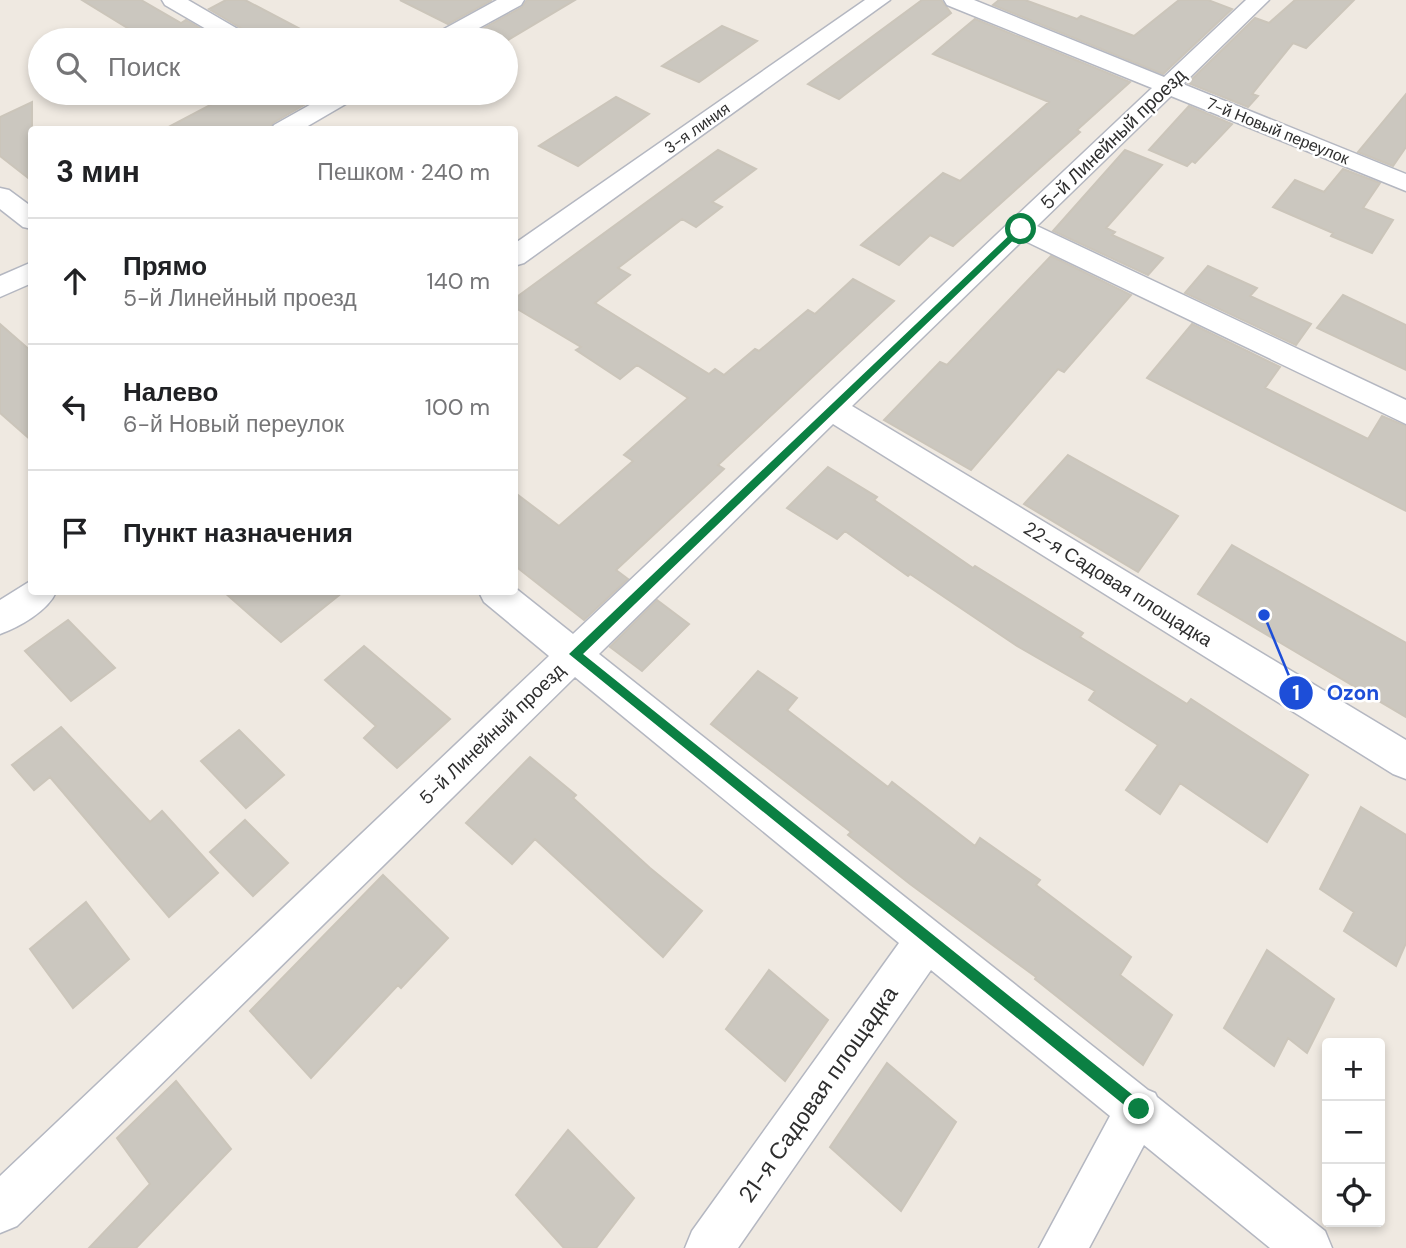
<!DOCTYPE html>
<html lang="ru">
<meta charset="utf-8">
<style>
:root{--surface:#fff;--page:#f6f6f6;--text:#202124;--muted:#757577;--line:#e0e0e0}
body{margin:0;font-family:"DM Sans",sans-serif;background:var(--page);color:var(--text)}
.controls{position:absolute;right:21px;bottom:21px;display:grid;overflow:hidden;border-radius:7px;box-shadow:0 4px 10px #0003}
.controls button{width:63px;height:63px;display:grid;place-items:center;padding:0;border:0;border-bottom:2px solid var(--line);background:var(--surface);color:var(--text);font:35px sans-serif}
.stop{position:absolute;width:21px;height:21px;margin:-16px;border:5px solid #0b8043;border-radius:50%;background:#fff}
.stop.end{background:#0b8043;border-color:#fff;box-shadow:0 2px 7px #0008}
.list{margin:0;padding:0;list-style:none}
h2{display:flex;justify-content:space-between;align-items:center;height:91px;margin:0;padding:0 28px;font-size:30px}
h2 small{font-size:23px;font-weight:400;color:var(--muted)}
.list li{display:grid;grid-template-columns:46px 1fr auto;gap:21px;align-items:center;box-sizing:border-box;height:126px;padding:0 28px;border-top:2px solid var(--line)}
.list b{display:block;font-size:26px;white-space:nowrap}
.list p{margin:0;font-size:23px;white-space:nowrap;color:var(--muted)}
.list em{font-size:23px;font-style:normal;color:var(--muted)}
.icon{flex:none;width:38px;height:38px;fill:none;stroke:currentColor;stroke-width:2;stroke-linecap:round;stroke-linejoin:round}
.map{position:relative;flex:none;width:1406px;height:1248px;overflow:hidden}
.search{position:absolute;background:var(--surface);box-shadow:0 4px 10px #0003;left:28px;top:28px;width:490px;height:77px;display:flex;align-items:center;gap:18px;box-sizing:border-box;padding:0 24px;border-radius:38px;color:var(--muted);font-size:26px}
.panel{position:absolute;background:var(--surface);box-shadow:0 4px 10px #0003;left:28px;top:126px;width:490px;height:469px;border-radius:7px}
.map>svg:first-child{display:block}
</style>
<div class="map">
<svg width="1406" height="1248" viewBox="0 0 1406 1248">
<rect width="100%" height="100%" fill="#efe9e1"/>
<path fill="#cbc7bf" stroke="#cbc5ba" stroke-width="2" d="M 82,0 L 141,0 L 181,23 L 186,20 L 220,40 L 147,40 Z
M 226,0 L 245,0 L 321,40 L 254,40 L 249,33 L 209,9 Z
M 400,0 L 492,0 L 448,24 Z
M 527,0 L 575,0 L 508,40 L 479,40 L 470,36 L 522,7 Z
M 922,0 L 941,0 L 951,13 L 839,99 L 808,84 Z
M 999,0 L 1025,0 L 1077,19 L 1081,16 L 1134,36 L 1179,0 L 1208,0 L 1232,9 L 1163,74 L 993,5 Z
M 1295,0 L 1354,0 L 1306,48 L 1293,43 L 1252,94 L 1258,96 L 1248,107 L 1188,83 L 1255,18 L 1269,23 Z
M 975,19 L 1130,82 L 1077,130 L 1080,132 L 953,246 L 930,235 L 899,265 L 861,245 L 943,173 L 960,181 L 1049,102 L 933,54 Z
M 722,26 L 757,41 L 699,82 L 662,66 Z
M 233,93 L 285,93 L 304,105 L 273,123 L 269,130 L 163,130 Z
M 1406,94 L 1406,147 L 1393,166 L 1358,152 Z
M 616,97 L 649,114 L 578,166 L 539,146 Z
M 32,102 L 32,181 L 0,156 L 0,117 Z
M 1189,106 L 1232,124 L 1195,163 L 1192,161 L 1187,166 L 1149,150 Z
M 718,150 L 756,169 L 712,202 L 722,207 L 696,227 L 682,219 L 618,268 L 630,275 L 595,303 L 709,374 L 715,369 L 724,375 L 755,349 L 759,351 L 808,310 L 815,314 L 853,279 L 894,301 L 718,465 L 724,469 L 616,570 L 628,579 L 584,620 L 514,565 L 514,492 L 559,526 L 633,461 L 624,455 L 688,398 L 637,365 L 620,379 L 576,350 L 581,347 L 514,307 L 514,299 Z
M 1125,150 L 1162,165 L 1106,228 L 1115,232 L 1112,235 L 1163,258 L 1148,275 L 1053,231 Z
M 1343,169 L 1380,183 L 1363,208 L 1393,220 L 1372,253 L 1331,236 L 1333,233 L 1273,207 L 1295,180 L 1324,192 Z
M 1051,256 L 1131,295 L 1064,372 L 1058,369 L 971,470 L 884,420 L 940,362 L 947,365 Z
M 1208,266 L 1257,288 L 1250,296 L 1311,324 L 1296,345 L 1185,293 Z
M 1343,295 L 1406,325 L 1406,370 L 1317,328 Z
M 0,324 L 32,352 L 32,441 L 0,413 Z
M 1192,324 L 1280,367 L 1265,388 L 1368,439 L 1382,416 L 1406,426 L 1406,511 L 1147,378 Z
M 1068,455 L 1178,516 L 1138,572 L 1024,504 Z
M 828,467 L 877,497 L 874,500 L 973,568 L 975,566 L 1083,633 L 1080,637 L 1187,704 L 1191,699 L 1308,775 L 1267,842 L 1180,783 L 1160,814 L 1126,790 L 1158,745 L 1089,700 L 1095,691 L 1017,646 L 910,574 L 908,576 L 845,531 L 837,539 L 787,508 Z
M 1232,545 L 1406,643 L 1406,717 L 1198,594 Z
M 224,592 L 343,592 L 281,642 Z
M 657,600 L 689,624 L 642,671 L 610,647 Z
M 68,620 L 115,668 L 71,701 L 25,651 Z
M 364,646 L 450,719 L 397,768 L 364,738 L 376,726 L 325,680 Z
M 758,671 L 797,698 L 787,710 L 888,787 L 892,782 L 975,846 L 980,838 L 1040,880 L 1036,885 L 1131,957 L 1120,975 L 1172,1015 L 1143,1065 L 1035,979 L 1036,977 L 910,884 L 848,835 L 851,832 L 711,724 Z
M 61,727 L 150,822 L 162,811 L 218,873 L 169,917 L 50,777 L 34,790 L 12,765 Z
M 239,730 L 284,775 L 246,808 L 201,761 Z
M 530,757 L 576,795 L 573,798 L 650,868 L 702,911 L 663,957 L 535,839 L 512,864 L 466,823 Z
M 1361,807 L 1406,835 L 1406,943 L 1396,966 L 1344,931 L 1354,912 L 1320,889 Z
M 245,820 L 288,863 L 253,896 L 210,852 Z
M 383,875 L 448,938 L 401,988 L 398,985 L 311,1078 L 250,1011 Z
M 86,902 L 129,959 L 73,1008 L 30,949 Z
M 1267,950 L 1334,999 L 1307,1053 L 1288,1038 L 1274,1066 L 1224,1028 Z
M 769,970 L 828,1020 L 785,1081 L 726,1029 Z
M 887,1063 L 956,1122 L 901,1211 L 830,1147 Z
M 176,1081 L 231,1149 L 136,1248 L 89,1248 L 150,1184 L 117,1138 Z
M 568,1130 L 634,1198 L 596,1248 L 564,1248 L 516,1195 Z"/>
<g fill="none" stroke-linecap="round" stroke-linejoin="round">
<defs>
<path id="street" d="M 162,0 L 188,0 L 248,35 L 251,40 L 225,40 L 165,5 Z
M 497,0 L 524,0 L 521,5 L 457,40 L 430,40 L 433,35 Z
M 865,0 L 890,0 L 524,263 L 514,266 L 514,244 Z
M 944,0 L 974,0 L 1164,77 L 1246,0 L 1269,0 L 1183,84 L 1406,174 L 1406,191 L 1171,96 L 1037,226 L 1406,400 L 1406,424 L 1023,240 L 852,406 L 1406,740 L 1406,779 L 1393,774 L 833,424 L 599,654 L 1148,1090 L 1155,1093 L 1157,1097 L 1325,1231 L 1332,1248 L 1270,1248 L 1144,1145 L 1089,1248 L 1039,1248 L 1110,1116 L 931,970 L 738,1248 L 685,1248 L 692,1231 L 899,943 L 575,677 L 17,1226 L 0,1233 L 0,1176 L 549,656 L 484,602 L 479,592 L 514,592 L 514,587 L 573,634 L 1152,88 L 947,5 Z
M 331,93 L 360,93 L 356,98 L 301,130 L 271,130 L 274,125 Z
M 0,188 L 9,190 L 32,207 L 32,229 L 23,227 L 0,209 Z
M 32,262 L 32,283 L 0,297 L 0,276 Z
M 32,580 L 32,592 L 56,592 C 48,611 19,627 0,634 L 0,600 Z"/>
</defs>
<use href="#street" stroke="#b4b7c1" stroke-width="3"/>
<use href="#street" fill="#fff" fill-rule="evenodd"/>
</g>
<path fill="#0b8043" d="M 1018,227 L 1025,229 L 583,654 L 1144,1104 L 1146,1109 L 1144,1114 L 1139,1117 L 569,654 Z"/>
<g text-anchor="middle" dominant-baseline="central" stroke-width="5" stroke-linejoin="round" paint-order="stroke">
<g font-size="16" fill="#2e2e2e" stroke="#fff">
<text transform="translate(697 128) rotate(-35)">3-я линия</text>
<text transform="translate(1278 131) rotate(22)">7-й Новый переулок</text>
</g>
<g font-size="19" fill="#2e2e2e" stroke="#fff">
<text transform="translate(1113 139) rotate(-44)">5-й Линейный проезд</text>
<text transform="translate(1118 584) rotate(32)">22-я Садовая площадка</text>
<text transform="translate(492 734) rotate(-44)">5-й Линейный проезд</text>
</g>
<g font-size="23" fill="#2e2e2e" stroke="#fff">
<text transform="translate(818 1094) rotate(-55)">21-я Садовая площадка</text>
</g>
</g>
<path fill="none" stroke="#1d4ed8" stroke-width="2.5" d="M1264 615L1296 693"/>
<g fill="#1d4ed8" stroke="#fff" stroke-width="2.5">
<circle cx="1264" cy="615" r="7"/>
<circle cx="1296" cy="693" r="18"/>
</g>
<g font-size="21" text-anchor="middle" font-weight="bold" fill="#fff">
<text x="1296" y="700">1</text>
</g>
<g font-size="21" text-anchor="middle" font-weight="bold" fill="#1d4ed8" stroke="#fff" stroke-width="5" stroke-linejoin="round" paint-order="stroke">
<text x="1353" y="700">Ozon</text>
</g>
</svg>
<div class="controls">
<button>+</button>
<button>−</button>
<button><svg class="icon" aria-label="locate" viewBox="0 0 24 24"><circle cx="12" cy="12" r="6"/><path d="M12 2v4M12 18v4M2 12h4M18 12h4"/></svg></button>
</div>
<div class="stop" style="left:1021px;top:229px"></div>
<div class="stop end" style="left:1139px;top:1109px"></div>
<div class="search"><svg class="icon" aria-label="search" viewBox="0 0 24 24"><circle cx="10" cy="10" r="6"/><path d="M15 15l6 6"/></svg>Поиск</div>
<section class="panel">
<h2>3 мин<small>Пешком · 240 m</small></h2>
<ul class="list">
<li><svg class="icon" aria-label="ahead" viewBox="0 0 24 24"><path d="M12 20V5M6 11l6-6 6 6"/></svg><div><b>Прямо</b><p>5-й Линейный проезд</p></div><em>140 m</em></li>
<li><svg class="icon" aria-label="left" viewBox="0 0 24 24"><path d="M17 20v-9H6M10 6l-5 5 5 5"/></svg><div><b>Налево</b><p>6-й Новый переулок</p></div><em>100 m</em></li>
<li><svg class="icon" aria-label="arrive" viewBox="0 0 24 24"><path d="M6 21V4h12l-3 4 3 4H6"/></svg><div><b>Пункт назначения</b></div></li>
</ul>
</section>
</div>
